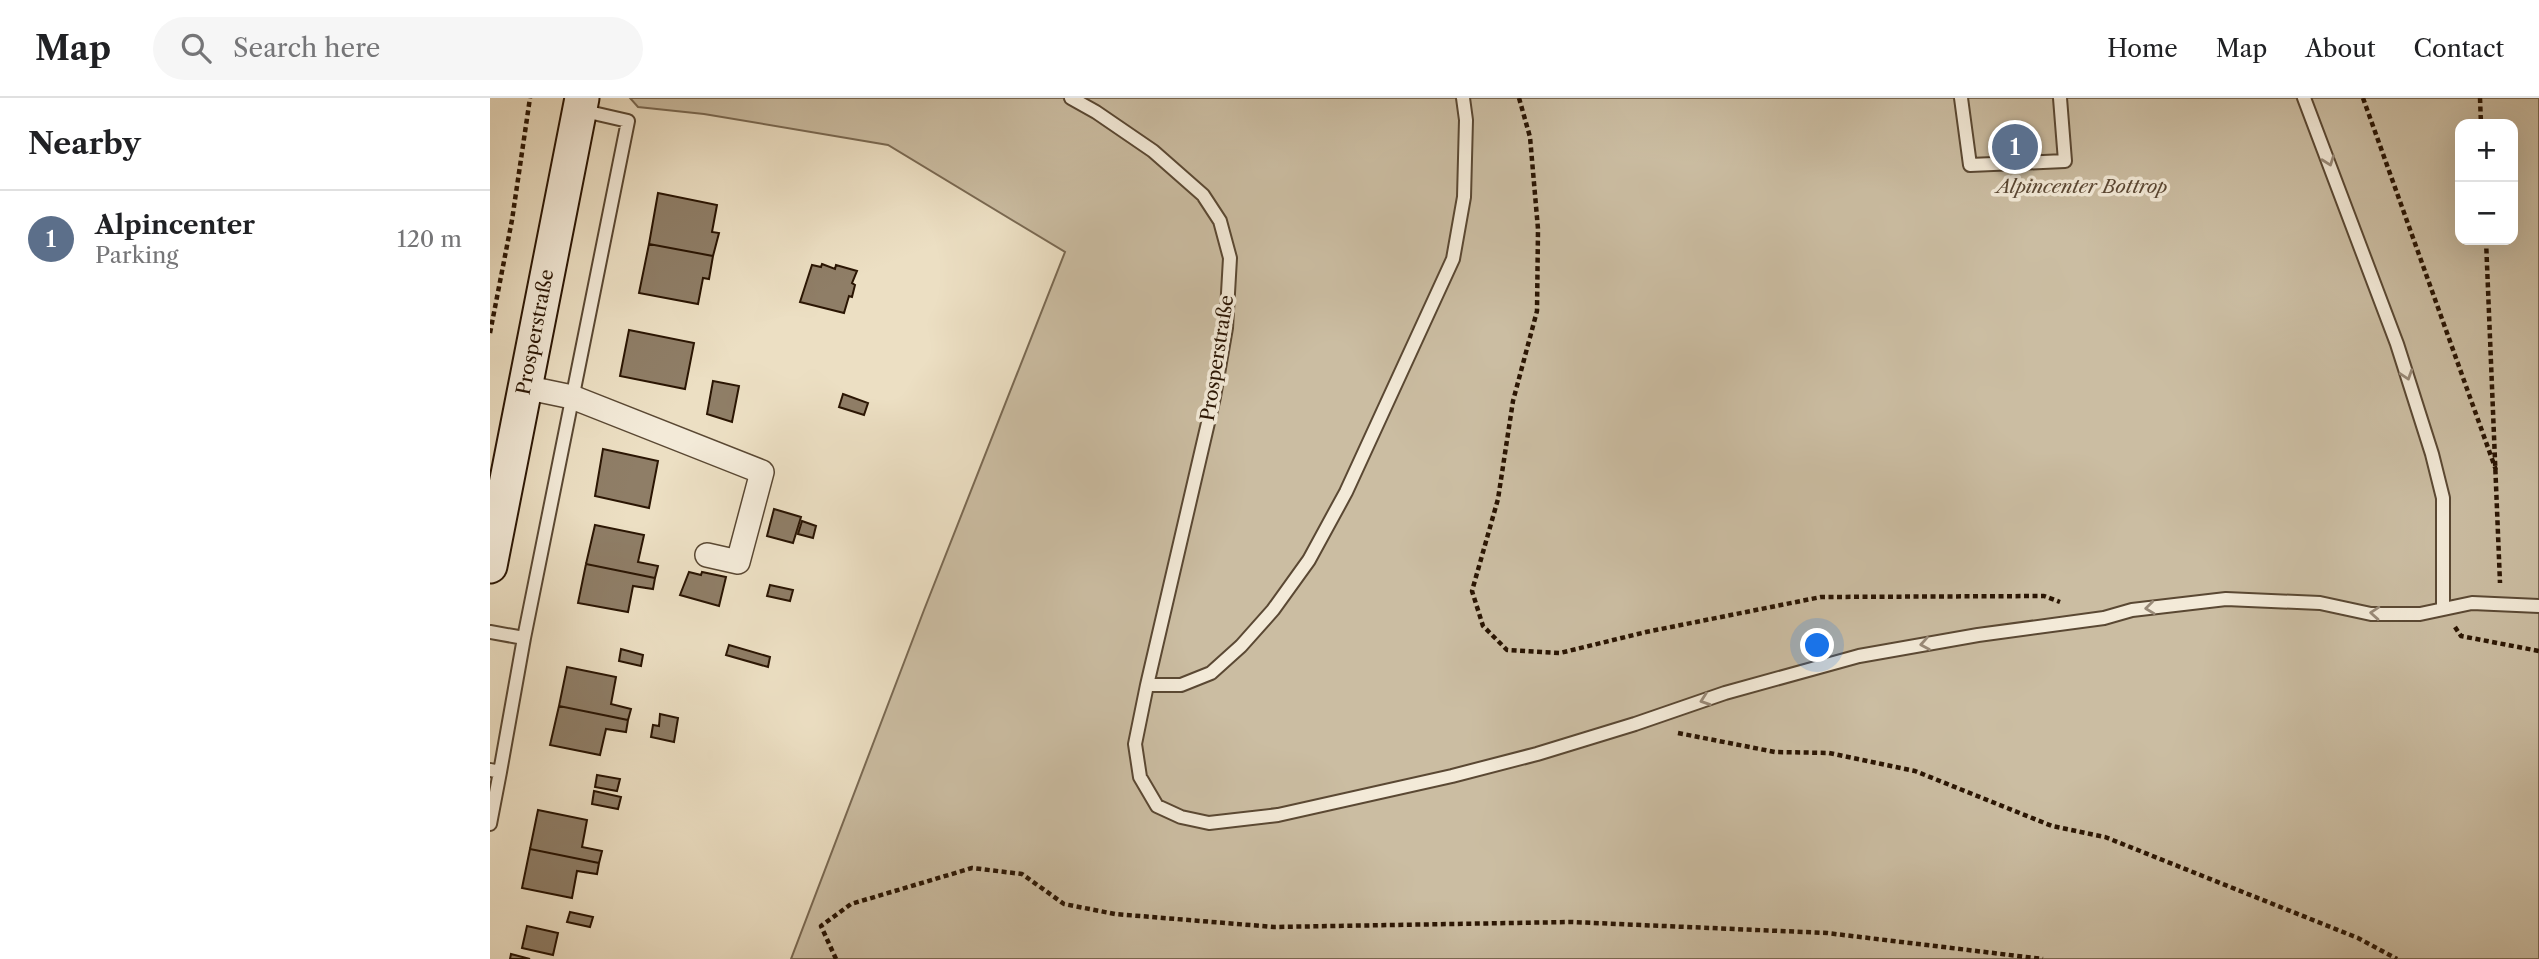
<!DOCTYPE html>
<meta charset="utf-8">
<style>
:root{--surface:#fff;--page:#f6f6f6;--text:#202124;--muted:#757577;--line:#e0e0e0;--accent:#8f2418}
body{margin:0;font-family:"Libre Caslon Text",serif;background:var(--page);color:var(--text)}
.controls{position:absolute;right:21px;top:21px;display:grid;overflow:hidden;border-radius:14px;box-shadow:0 7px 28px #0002}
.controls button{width:63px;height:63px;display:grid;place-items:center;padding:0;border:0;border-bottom:2px solid var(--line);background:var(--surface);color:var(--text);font:35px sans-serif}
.you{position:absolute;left:1328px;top:548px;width:24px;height:24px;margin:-18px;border:5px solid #fff;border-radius:50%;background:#1a73e8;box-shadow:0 0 0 10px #1a73e833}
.badge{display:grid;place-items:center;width:46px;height:46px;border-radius:50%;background:var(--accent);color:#fff;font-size:23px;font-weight:700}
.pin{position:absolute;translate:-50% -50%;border:4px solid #fff;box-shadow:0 2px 7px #0006}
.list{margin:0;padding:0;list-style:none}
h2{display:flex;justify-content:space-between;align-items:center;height:91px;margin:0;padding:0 28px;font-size:30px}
h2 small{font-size:23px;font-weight:400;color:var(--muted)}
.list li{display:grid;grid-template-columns:46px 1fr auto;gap:21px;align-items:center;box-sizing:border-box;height:98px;padding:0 28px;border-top:2px solid var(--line)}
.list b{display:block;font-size:26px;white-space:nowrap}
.list p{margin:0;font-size:23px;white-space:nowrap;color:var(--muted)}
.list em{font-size:23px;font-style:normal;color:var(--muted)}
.icon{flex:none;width:38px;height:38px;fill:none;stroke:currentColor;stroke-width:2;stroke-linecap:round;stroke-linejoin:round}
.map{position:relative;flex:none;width:2049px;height:861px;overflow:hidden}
header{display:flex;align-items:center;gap:42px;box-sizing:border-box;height:98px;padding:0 35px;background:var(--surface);border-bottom:2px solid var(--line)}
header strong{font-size:33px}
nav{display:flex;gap:38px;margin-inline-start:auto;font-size:24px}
.search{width:490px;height:63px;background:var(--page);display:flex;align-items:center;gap:18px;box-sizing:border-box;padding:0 24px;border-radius:38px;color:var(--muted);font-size:26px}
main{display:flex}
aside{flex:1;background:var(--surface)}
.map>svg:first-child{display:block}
</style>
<header>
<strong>Map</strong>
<div class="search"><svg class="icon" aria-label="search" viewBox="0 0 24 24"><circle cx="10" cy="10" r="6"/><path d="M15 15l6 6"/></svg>Search here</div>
<nav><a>Home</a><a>Map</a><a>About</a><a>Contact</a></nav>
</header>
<main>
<aside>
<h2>Nearby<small></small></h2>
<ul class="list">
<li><span class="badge" style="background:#5c6f8a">1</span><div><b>Alpincenter</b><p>Parking</p></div><em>120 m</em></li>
</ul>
</aside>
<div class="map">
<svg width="2049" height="861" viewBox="0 0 2049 861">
<rect width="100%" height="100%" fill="#ecdfc3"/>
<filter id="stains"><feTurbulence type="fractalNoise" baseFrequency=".00286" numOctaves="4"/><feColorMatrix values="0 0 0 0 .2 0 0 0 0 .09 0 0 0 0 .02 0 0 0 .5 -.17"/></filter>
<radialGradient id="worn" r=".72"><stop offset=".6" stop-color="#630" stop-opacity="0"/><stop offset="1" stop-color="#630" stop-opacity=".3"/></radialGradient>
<path fill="#cbbda2" stroke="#7a6952" stroke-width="2" fill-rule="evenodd" d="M 140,0 L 2049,0 L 2049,861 L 301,861 L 434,512 L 575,154 L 398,47 L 214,16 L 148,9 ZM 1970,26 L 2023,26 L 2023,142 L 1970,142 Z"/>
<path fill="#8f7e67" stroke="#2a1503" stroke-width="2" d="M 168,95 L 227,107 L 222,134 L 229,135 L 223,158 L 159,146 Z
M 159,146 L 223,158 L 219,181 L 213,180 L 208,206 L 149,195 Z
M 332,166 L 345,171 L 346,167 L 367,173 L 362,185 L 365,187 L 362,199 L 359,198 L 354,215 L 310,204 L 322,167 L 331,169 Z
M 139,232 L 204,245 L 195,291 L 130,278 Z
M 223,283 L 249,288 L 242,324 L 217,316 Z
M 353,296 L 378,305 L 374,317 L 349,309 Z
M 113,351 L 168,363 L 159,410 L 105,398 Z
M 284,411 L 311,419 L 303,445 L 277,438 Z
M 312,423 L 326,428 L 323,440 L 308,436 Z
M 105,427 L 154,437 L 148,464 L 168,468 L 165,480 L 96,466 Z
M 96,466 L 165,480 L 163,491 L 143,488 L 138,514 L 88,505 Z
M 199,474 L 211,477 L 212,474 L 236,479 L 229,508 L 190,497 Z
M 280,487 L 303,492 L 300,503 L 277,498 Z
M 239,547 L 280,559 L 278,569 L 236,557 Z
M 131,551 L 153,557 L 151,568 L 129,563 Z
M 77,569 L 126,579 L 121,606 L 141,611 L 138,622 L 69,608 Z
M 69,608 L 138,622 L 136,634 L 116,631 L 110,657 L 60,647 Z
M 170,616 L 188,620 L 184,644 L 161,639 L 163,627 L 169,628 Z
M 107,677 L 130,681 L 127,693 L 105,689 Z
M 104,693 L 131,699 L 128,711 L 102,706 Z
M 48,712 L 97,722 L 92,749 L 112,753 L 109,765 L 40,751 Z
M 40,751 L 109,765 L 107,776 L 87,773 L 82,800 L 32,790 Z
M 80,814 L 103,819 L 100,829 L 77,824 Z
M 37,828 L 68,835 L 63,857 L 32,850 Z
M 21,856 L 40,861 L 20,861 Z"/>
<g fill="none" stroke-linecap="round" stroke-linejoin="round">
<defs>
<path id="lane" d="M 581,0 L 606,14 L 663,53 L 713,97 L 730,123 L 740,160 L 736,230 L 724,299 L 657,587
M 973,0 L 976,22 L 974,99 L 963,161 L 856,394 L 819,462 L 783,512 L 751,548 L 721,575 L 691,587 L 657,587 L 645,646 L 650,679 L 667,708 L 691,719 L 719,725 L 788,717 L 962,678 L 1047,656 L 1145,626 L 1235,595 L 1369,558 L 1488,537 L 1614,520 L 1642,512 L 1736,501 L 1830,505 L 1881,516 L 1930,516 L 1982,505 L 2049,508
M 1471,0 L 1480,67 L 1575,63 L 1570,0
M 1814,0 L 1907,246 L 1942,356 L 1953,400 L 1953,511
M 0,534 L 34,540 L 10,674
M 34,540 L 138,23 L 90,12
M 0,672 L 10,674 L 0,726"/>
<path id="street" d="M 34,289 L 82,299 L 272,374 L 248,464 L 217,457"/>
<path id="secondary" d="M 0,468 L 92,0"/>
</defs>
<use href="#lane" stroke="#5a4833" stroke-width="16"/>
<use href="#street" stroke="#5a4833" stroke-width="26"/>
<use href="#secondary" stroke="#2a1503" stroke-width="37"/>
<path stroke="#2a1503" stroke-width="4.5" stroke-dasharray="5 3.5" stroke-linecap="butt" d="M 1029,0 L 1040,39 L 1048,131 L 1047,213 L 1023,303 L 1008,401 L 982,493 L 993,528 L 1017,552 L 1070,555 L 1156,534 L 1331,499 L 1554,498 L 1570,504
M 1873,0 L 2006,372
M 1990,0 L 1991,26
M 1996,142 L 2010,485
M 0,235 L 22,122 L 40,0
M 1965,529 L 1971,538 L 2049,553
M 1188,635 L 1285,654 L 1339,655 L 1425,673 L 1562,728 L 1615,739 L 1868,840 L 1907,861
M 346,861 L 331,828 L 361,806 L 482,770 L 532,776 L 574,806 L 625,816 L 784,829 L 1081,824 L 1337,835 L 1553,861"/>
<use href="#lane" stroke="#f3ead8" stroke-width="12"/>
<use href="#street" stroke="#f3ead8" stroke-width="23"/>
<use href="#secondary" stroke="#f3ead8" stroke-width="33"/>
</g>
<defs><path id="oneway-chevron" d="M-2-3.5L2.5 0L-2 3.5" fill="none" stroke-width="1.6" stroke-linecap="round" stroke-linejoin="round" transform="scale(1.75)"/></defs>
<g stroke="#998a78">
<use href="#oneway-chevron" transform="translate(1839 63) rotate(70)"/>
<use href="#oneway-chevron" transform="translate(1917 277) rotate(72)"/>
<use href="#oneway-chevron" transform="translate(1660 510) rotate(173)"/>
<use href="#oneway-chevron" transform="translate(1885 515) rotate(-176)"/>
<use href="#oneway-chevron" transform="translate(1435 546) rotate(170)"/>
<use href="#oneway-chevron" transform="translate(1215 602) rotate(161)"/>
</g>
<g text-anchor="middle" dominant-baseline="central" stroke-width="7" stroke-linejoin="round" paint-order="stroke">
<g font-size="19" font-style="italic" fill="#5a4733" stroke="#f3ead8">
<text x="1592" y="88">Alpincenter Bottrop</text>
</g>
<g font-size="19" fill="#2a1503" stroke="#f3ead8">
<text transform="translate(45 234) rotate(-79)">Prosperstraße</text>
<text transform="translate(727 260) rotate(-81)">Prosperstraße</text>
</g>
</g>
<rect width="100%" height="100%" filter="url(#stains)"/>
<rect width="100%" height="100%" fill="url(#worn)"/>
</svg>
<div class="controls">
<button>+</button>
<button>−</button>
</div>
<div class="you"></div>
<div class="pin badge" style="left:1525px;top:49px;background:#5c6f8a">1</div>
</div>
</main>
